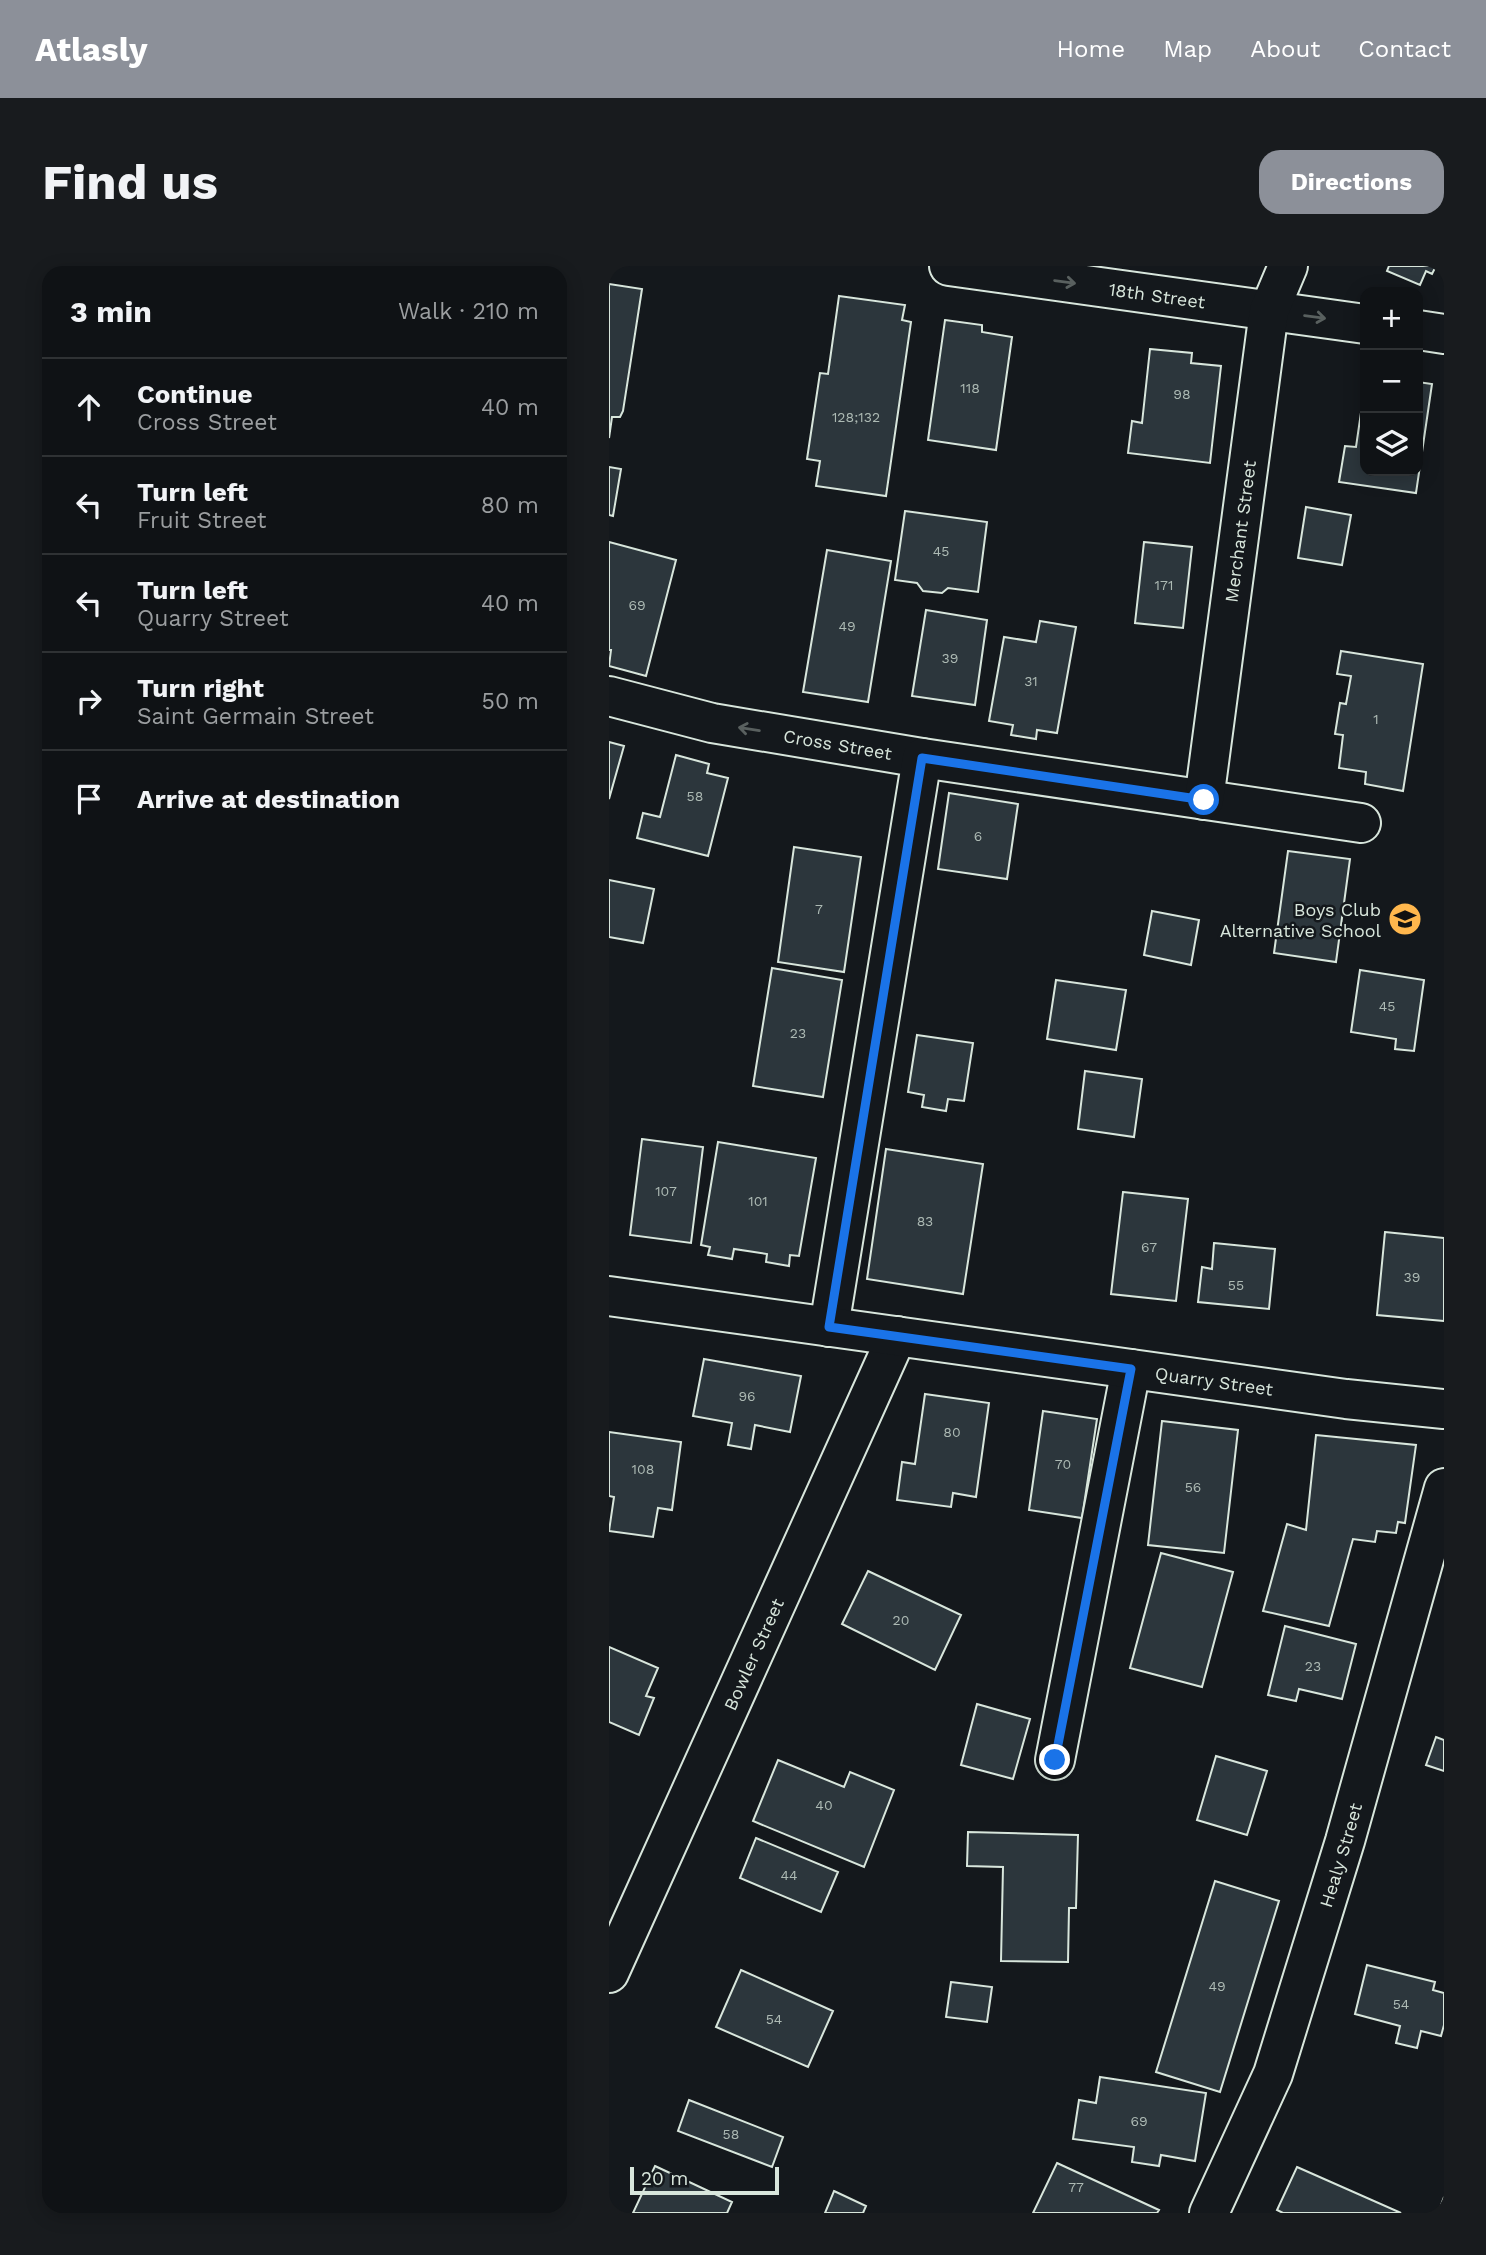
<!DOCTYPE html>
<meta charset="utf-8">
<style>
:root{--surface:#0f1215;--page:#181b1e;--text:#f1f3f6;--muted:#9b9ea0;--line:#2f3234;--accent:#8c9099}
body{margin:0;font-family:"Work Sans",sans-serif;background:var(--page);color:var(--text)}
.controls{position:absolute;right:21px;top:21px;display:grid;overflow:hidden;border-radius:14px;box-shadow:0 4px 18px #0003}
.controls button{width:63px;height:63px;display:grid;place-items:center;padding:0;border:0;border-bottom:2px solid var(--line);background:var(--surface);color:var(--text);font:35px sans-serif}
.scale{position:absolute;left:21px;bottom:18px;width:149px;box-sizing:border-box;padding-left:7px;border:4px solid #d8e6dc;border-top:0;font-size:19px;line-height:24px;white-space:nowrap;color:#d8e6dc;-webkit-text-stroke:5px #14181c;paint-order:stroke}
.stop{position:absolute;width:21px;height:21px;margin:-16px;border:5px solid #1a73e8;border-radius:50%;background:#fff}
.stop.end{background:#1a73e8;border-color:#fff;box-shadow:0 2px 7px #0008}
.list{margin:0;padding:0;list-style:none}
h2{display:flex;justify-content:space-between;align-items:center;height:91px;margin:0;padding:0 28px;font-size:30px}
h2 small{font-size:23px;font-weight:400;color:var(--muted)}
.list li{display:grid;grid-template-columns:46px 1fr auto;gap:21px;align-items:center;box-sizing:border-box;height:98px;padding:0 28px;border-top:2px solid var(--line)}
.list b{display:block;font-size:26px;white-space:nowrap}
.list p{margin:0;font-size:23px;white-space:nowrap;color:var(--muted)}
.list em{font-size:23px;font-style:normal;color:var(--muted)}
.icon{flex:none;width:38px;height:38px;fill:none;stroke:currentColor;stroke-width:2;stroke-linecap:round;stroke-linejoin:round}
.map{position:relative;flex:none;width:835px;height:1947px;overflow:hidden;border-radius:21px}
header{display:flex;align-items:center;gap:42px;box-sizing:border-box;height:98px;padding:0 35px;background:var(--accent);color:#fff}
header strong{font-size:33px}
nav{display:flex;gap:38px;margin-inline-start:auto;font-size:24px}
.intro{display:flex;align-items:center;justify-content:space-between;box-sizing:border-box;height:168px;padding:0 42px}
h1{margin:0;font-size:49px}
.button{padding:18px 32px;border-radius:21px;background:var(--accent);color:#fff;font-size:24px;font-weight:700}
main{display:flex;gap:42px;padding:0 42px}
aside{flex:1;background:var(--surface);border-radius:21px;box-shadow:0 4px 18px #0003}
.map>svg:first-child{display:block}
</style>
<header>
<strong>Atlasly</strong>
<nav><a>Home</a><a>Map</a><a>About</a><a>Contact</a></nav>
</header>
<div class="intro"><h1>Find us</h1><a class="button">Directions</a></div>
<main>
<aside>
<h2>3 min<small>Walk · 210 m</small></h2>
<ul class="list">
<li><svg class="icon" aria-label="ahead" viewBox="0 0 24 24"><path d="M12 20V5M6 11l6-6 6 6"/></svg><div><b>Continue</b><p>Cross Street</p></div><em>40 m</em></li>
<li><svg class="icon" aria-label="left" viewBox="0 0 24 24"><path d="M17 20v-9H6M10 6l-5 5 5 5"/></svg><div><b>Turn left</b><p>Fruit Street</p></div><em>80 m</em></li>
<li><svg class="icon" aria-label="left" viewBox="0 0 24 24"><path d="M17 20v-9H6M10 6l-5 5 5 5"/></svg><div><b>Turn left</b><p>Quarry Street</p></div><em>40 m</em></li>
<li><svg class="icon" aria-label="right" viewBox="0 0 24 24"><path d="M7 20v-9h11M14 6l5 5-5 5"/></svg><div><b>Turn right</b><p>Saint Germain Street</p></div><em>50 m</em></li>
<li><svg class="icon" aria-label="arrive" viewBox="0 0 24 24"><path d="M6 21V4h12l-3 4 3 4H6"/></svg><div><b>Arrive at destination</b></div></li>
</ul>
</aside>
<div class="map">
<svg width="835" height="1947" viewBox="0 0 835 1947">
<rect width="100%" height="100%" fill="#14181c"/>
<path fill="#2c363c" stroke="#d8e6dc" stroke-width="2" d="M 780,0 L 827,0 L 823,8 L 817,5 L 811,19 L 778,5 Z
M 0,18 L 33,23 L 14,145 L 11,151 L 3,151 L 0,172 Z
M 230,30 L 296,39 L 293,54 L 302,56 L 277,230 L 207,220 L 211,195 L 198,193 L 211,107 L 219,108 Z
M 336,54 L 373,59 L 373,66 L 403,71 L 387,184 L 319,174 Z
M 541,83 L 583,87 L 582,97 L 612,100 L 601,197 L 519,187 L 523,155 L 533,157 Z
M 809,116 L 823,118 L 807,227 L 730,216 L 736,180 L 747,181 L 756,119 L 756,205 L 809,205 Z
M 0,201 L 12,203 L 4,250 L 0,249 Z
M 697,241 L 742,249 L 733,299 L 689,292 Z
M 296,245 L 378,256 L 369,326 L 339,322 L 333,327 L 314,325 L 308,317 L 286,314 Z
M 0,276 L 67,294 L 37,410 L 0,400 L 2,384 L 0,384 Z
M 535,276 L 583,281 L 574,362 L 526,357 Z
M 218,284 L 282,295 L 259,436 L 194,426 Z
M 317,344 L 378,354 L 366,439 L 303,430 Z
M 431,355 L 467,361 L 448,467 L 428,464 L 427,473 L 402,469 L 404,459 L 380,455 L 395,371 L 427,376 Z
M 732,385 L 814,398 L 794,525 L 756,518 L 757,506 L 730,502 L 734,469 L 726,468 L 731,437 L 737,438 L 742,410 L 728,408 Z
M 0,476 L 15,480 L 0,533 Z
M 67,489 L 100,498 L 98,507 L 119,512 L 99,590 L 28,572 L 34,547 L 51,551 Z
M 340,527 L 409,538 L 398,613 L 329,603 Z
M 185,581 L 252,591 L 235,706 L 169,696 Z
M 679,585 L 741,593 L 727,696 L 665,687 Z
M 0,614 L 45,623 L 34,677 L 0,671 Z
M 543,645 L 590,654 L 582,699 L 535,689 Z
M 163,702 L 233,714 L 214,831 L 144,820 Z
M 751,704 L 815,714 L 805,785 L 786,783 L 787,773 L 742,766 Z
M 447,714 L 517,724 L 507,784 L 438,773 Z
M 308,769 L 364,777 L 355,835 L 339,833 L 337,845 L 313,841 L 315,829 L 299,826 Z
M 476,805 L 533,813 L 525,871 L 469,863 Z
M 33,873 L 94,881 L 82,977 L 21,969 Z
M 109,876 L 207,892 L 190,990 L 181,989 L 180,1000 L 157,996 L 158,988 L 125,983 L 123,993 L 99,989 L 101,981 L 92,979 Z
M 277,883 L 374,898 L 354,1028 L 258,1013 Z
M 514,926 L 579,933 L 567,1035 L 502,1028 Z
M 776,966 L 835,972 L 835,1055 L 768,1049 Z
M 605,977 L 666,983 L 660,1043 L 589,1036 L 593,1001 L 603,1003 Z
M 95,1093 L 192,1110 L 181,1166 L 146,1159 L 142,1183 L 119,1179 L 123,1157 L 84,1150 Z
M 316,1128 L 380,1137 L 367,1231 L 344,1227 L 342,1241 L 288,1234 L 293,1196 L 306,1198 Z
M 434,1145 L 488,1153 L 473,1252 L 420,1244 Z
M 553,1155 L 629,1164 L 615,1287 L 539,1279 Z
M 0,1166 L 72,1176 L 63,1244 L 49,1242 L 44,1271 L 0,1265 L 5,1231 L 0,1230 Z
M 707,1169 L 807,1179 L 796,1257 L 789,1256 L 787,1267 L 768,1265 L 766,1276 L 744,1273 L 720,1360 L 654,1345 L 678,1258 L 697,1264 Z
M 552,1287 L 624,1306 L 593,1421 L 521,1402 Z
M 259,1305 L 352,1349 L 326,1404 L 233,1358 Z
M 676,1360 L 747,1378 L 733,1433 L 690,1423 L 687,1435 L 659,1429 Z
M 0,1381 L 49,1402 L 37,1430 L 45,1432 L 30,1469 L 0,1456 Z
M 368,1438 L 421,1453 L 404,1513 L 352,1499 Z
M 827,1471 L 835,1474 L 835,1505 L 817,1499 Z
M 607,1490 L 658,1505 L 638,1569 L 588,1554 Z
M 169,1494 L 235,1521 L 241,1506 L 285,1524 L 255,1601 L 144,1555 Z
M 359,1566 L 469,1569 L 467,1642 L 460,1642 L 459,1696 L 392,1695 L 394,1601 L 358,1600 Z
M 147,1572 L 229,1606 L 212,1646 L 131,1612 Z
M 606,1615 L 670,1635 L 611,1826 L 547,1806 Z
M 758,1699 L 826,1716 L 824,1724 L 835,1727 L 835,1759 L 832,1770 L 812,1765 L 808,1782 L 787,1777 L 791,1760 L 746,1748 Z
M 132,1704 L 224,1745 L 199,1801 L 107,1761 Z
M 342,1716 L 383,1721 L 378,1756 L 337,1751 Z
M 491,1811 L 597,1827 L 586,1895 L 552,1889 L 550,1900 L 523,1896 L 525,1881 L 464,1873 L 470,1834 L 487,1837 Z
M 80,1834 L 174,1871 L 163,1901 L 69,1865 Z
M 448,1897 L 550,1944 L 548,1947 L 424,1947 Z
M 46,1900 L 123,1936 L 118,1947 L 24,1947 Z
M 688,1901 L 792,1947 L 674,1947 L 668,1944 Z
M 225,1925 L 257,1940 L 254,1947 L 216,1947 Z
M 835,1931 L 835,1947 L 829,1947 Z"/>
<g fill="none" stroke-linecap="round" stroke-linejoin="round">
<defs>
<g id="street">
<path id="s1" d="M 340,0 L 756,58"/>
<path d="M 809,64 L 835,68"/>
<path id="s2" d="M 0,430 L 103,457 L 313,492 L 752,557"/>
<path id="s3" d="M 595,534 L 660,45 L 679,0"/>
<path d="M 220,1061 L 313,492"/>
<path d="M 446,1494 L 522,1103"/>
<path id="s4" d="M 0,1707 L 288,1070"/>
<path id="s5" d="M 600,1947 L 664,1808 L 736,1575 L 835,1222"/>
</g>
<g id="secondary">
<path id="s6" d="M 0,1030 L 737,1133 L 835,1143"/>
</g>
</defs>
<use href="#street" stroke="#d8e6dc" stroke-width="42"/>
<use href="#secondary" stroke="#d8e6dc" stroke-width="42"/>
<use href="#street" stroke="#14181c" stroke-width="38"/>
<use href="#secondary" stroke="#14181c" stroke-width="38"/>
</g>
<defs><path id="oneway-shaft" d="M-6 0H5M1.5-3L5.5 0L1.5 3" fill="none" stroke-width="1.6" stroke-linecap="round" stroke-linejoin="round" transform="scale(1.75)"/></defs>
<g stroke="#59605f">
<use href="#oneway-shaft" transform="translate(456 16) rotate(8)"/>
<use href="#oneway-shaft" transform="translate(706 51) rotate(7)"/>
<use href="#oneway-shaft" transform="translate(140 463) rotate(-171)"/>
</g>
<g fill="none" stroke-linecap="round" stroke-linejoin="round">
<path stroke="#1a73e8" stroke-width="9" d="M 446,1494 L 522,1103 L 220,1061 L 313,492 L 595,534"/>
</g>
<defs>
<symbol id="school-disc" viewBox="-11 -11 22 22"><circle r="9.5" fill="#ffb74d" stroke="#14181c"/><path d="M0-5L7-2L0 1L-7-2ZM-4 1L0 2.5L4 1V4Q0 6-4 4Z" fill="#111"/></symbol>
</defs>
<g fill-rule="evenodd">
<use href="#school-disc" x="777" y="634" width="38" height="38"/>
</g>
<g text-anchor="middle" dominant-baseline="central" stroke-width="5" stroke-linejoin="round" paint-order="stroke">
<g font-size="14" fill="#adbab4">
<text x="361" y="122">118</text>
<text x="573" y="128">98</text>
<text x="247" y="151">128;132</text>
<text x="332" y="285">45</text>
<text x="555" y="319">171</text>
<text x="28" y="339">69</text>
<text x="238" y="360">49</text>
<text x="341" y="392">39</text>
<text x="422" y="415">31</text>
<text x="767" y="453">1</text>
<text x="86" y="530">58</text>
<text x="369" y="570">6</text>
<text x="210" y="643">7</text>
<text x="778" y="740">45</text>
<text x="189" y="767">23</text>
<text x="57" y="925">107</text>
<text x="149" y="935">101</text>
<text x="316" y="955">83</text>
<text x="540" y="981">67</text>
<text x="803" y="1011">39</text>
<text x="627" y="1019">55</text>
<text x="138" y="1130">96</text>
<text x="343" y="1166">80</text>
<text x="454" y="1198">70</text>
<text x="34" y="1203">108</text>
<text x="584" y="1221">56</text>
<text x="292" y="1354">20</text>
<text x="704" y="1400">23</text>
<text x="215" y="1539">40</text>
<text x="180" y="1609">44</text>
<text x="608" y="1720">49</text>
<text x="792" y="1738">54</text>
<text x="165" y="1753">54</text>
<text x="530" y="1855">69</text>
<text x="122" y="1868">58</text>
<text x="467" y="1921">77</text>
</g>
<g font-size="18" fill="#d8e6dc" stroke="#14181c">
<text stroke="none"><textPath href="#s1" startOffset="210">18th Street</textPath></text>
<text stroke="none"><textPath href="#s3" startOffset="271">Merchant Street</textPath></text>
<text stroke="none"><textPath href="#s2" startOffset="234">Cross Street</textPath></text>
<text stroke="none"><textPath href="#s6" startOffset="611">Quarry Street</textPath></text>
<text stroke="none"><textPath href="#s4" startOffset="350">Bowler Street</textPath></text>
<text stroke="none"><textPath href="#s5" startOffset="382">Healy Street</textPath></text>
</g>
<g font-size="18" fill="#d8e6dc" stroke="#14181c" text-anchor="end">
<text x="772" y="643">Boys Club<tspan x="772" dy="21">Alternative School</tspan></text>
</g>
</g>
</svg>
<div class="controls">
<button>+</button>
<button>−</button>
<button><svg class="icon" aria-label="layers" viewBox="0 0 24 24"><path d="M12 4l9 5-9 5-9-5zM3 14l9 5 9-5"/></svg></button>
</div>
<div class="scale">20 m</div>
<div class="stop" style="left:595px;top:534px"></div>
<div class="stop end" style="left:446px;top:1494px"></div>
</div>
</main>
